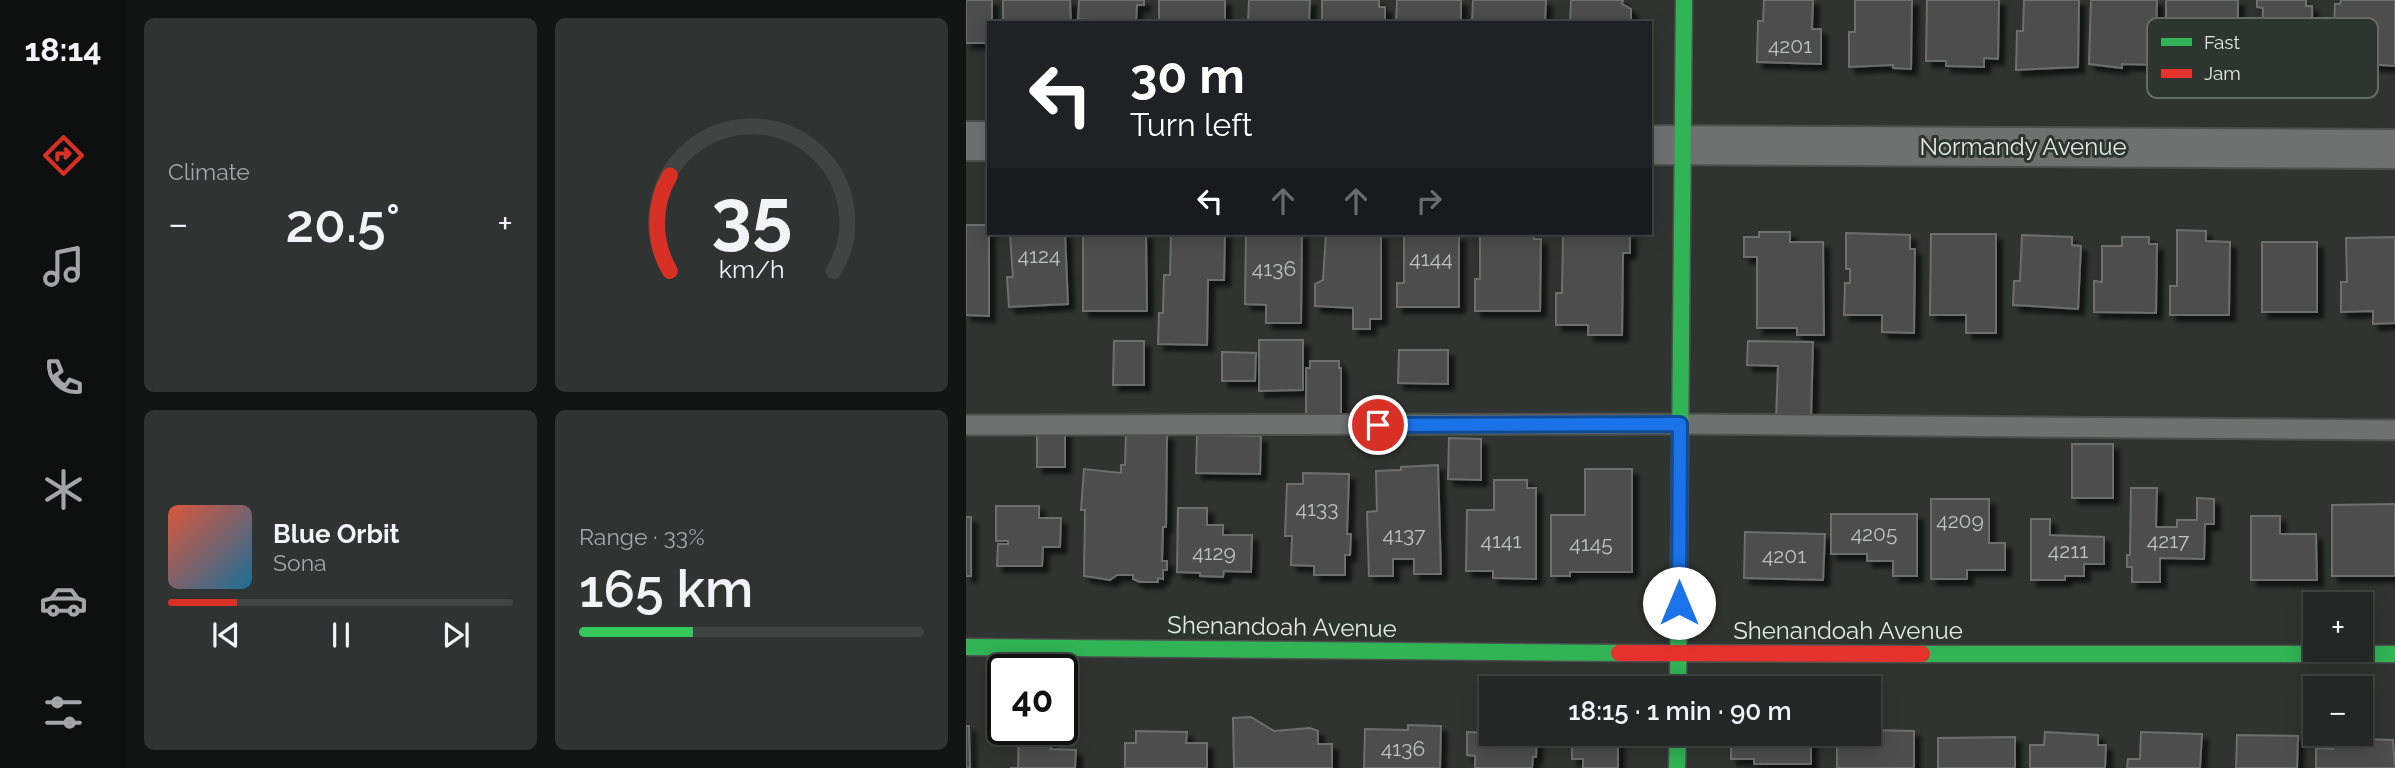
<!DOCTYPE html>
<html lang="en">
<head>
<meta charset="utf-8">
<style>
	:root { --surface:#232725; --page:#2f3332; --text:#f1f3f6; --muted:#a3a5a7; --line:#404442; --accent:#d93025 }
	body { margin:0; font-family:Raleway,sans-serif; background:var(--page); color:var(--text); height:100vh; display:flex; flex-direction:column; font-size:26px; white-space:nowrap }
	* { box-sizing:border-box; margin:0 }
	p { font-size:23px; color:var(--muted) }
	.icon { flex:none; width:38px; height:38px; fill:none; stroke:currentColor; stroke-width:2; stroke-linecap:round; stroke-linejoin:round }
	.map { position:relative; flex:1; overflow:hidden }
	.sheet { display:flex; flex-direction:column; gap:18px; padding:18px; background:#131514; width:840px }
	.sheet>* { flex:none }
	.top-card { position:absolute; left:21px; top:21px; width:665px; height:214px; border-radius:0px; box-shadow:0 4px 18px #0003,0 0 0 2px var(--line); background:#202124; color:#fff; overflow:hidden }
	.buttons { position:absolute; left:1337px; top:592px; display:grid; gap:14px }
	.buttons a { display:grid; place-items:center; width:70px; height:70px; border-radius:0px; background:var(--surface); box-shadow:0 4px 18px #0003,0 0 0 2px var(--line); font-size:35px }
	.speed { position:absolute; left:21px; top:654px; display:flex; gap:14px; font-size:35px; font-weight:700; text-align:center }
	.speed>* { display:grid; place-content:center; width:91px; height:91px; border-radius:50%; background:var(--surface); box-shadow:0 4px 18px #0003,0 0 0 2px var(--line); line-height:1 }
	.speed .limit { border:4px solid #111; border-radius:10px; background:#fff; color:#111 }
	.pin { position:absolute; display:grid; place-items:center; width:60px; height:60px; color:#fff; margin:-30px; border:4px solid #fff; border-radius:50%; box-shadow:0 2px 7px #0007 }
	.me { position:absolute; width:77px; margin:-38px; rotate:0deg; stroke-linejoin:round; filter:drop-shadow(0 0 5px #0008) }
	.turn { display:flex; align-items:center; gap:24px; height:147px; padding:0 28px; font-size:32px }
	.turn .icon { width:91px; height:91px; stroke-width:2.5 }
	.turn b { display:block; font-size:49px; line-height:60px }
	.lanes { display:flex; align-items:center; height:66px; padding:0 28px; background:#0003; justify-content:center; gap:35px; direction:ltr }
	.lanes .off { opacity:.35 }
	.big { font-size:52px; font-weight:600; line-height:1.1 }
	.sheet .widget { flex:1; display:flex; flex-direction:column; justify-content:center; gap:10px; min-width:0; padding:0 24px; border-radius:10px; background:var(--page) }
	.sheet .dial { align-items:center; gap:0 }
	.dial svg { height:182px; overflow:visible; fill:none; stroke:var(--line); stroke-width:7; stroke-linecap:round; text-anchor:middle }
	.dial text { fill:var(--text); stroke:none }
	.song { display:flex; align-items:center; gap:21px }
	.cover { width:84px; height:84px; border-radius:10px; background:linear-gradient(135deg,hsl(10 70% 55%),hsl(200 70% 35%)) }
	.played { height:7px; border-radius:4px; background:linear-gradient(90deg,var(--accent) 20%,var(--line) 20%) }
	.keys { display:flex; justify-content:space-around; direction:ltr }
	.heat { display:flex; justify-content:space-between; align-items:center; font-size:38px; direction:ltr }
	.charge { height:10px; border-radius:5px; background:linear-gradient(90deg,#34c759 33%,var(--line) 0) }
	.sheet .tiles { flex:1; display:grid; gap:18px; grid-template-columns:repeat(2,1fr) }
	.trip { position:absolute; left:513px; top:676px; width:402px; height:70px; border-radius:0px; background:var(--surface); box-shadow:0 4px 18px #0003,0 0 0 2px var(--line); font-weight:600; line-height:70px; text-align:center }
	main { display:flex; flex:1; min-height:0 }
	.tabs { display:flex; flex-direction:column; width:126px; justify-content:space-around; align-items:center; background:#0e100f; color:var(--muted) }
	.tabs .icon { width:49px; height:49px }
	.tabs .active { color:var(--accent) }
	.tabs b { font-size:32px; color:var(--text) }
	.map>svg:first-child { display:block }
</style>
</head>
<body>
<main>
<nav class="tabs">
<b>18:14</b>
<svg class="icon active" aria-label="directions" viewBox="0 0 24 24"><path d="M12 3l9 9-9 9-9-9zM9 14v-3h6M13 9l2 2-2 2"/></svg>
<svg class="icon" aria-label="music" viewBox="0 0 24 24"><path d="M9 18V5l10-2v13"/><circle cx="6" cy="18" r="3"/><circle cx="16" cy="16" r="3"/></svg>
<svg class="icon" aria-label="phone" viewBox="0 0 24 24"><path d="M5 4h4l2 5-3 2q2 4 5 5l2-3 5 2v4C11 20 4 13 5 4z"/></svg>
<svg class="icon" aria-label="climate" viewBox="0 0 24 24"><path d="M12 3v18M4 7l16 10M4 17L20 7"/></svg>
<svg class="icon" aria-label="car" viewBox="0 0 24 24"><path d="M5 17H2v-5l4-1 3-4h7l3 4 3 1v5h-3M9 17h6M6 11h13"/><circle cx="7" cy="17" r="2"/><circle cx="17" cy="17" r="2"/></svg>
<svg class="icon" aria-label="filters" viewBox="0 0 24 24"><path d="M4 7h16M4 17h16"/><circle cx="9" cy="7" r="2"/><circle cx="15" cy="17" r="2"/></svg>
</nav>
<section class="sheet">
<div class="tiles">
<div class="widget"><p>Climate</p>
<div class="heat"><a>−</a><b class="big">20.5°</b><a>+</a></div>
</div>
<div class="widget dial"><svg viewBox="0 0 100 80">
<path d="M14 69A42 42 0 1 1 86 69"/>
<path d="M14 69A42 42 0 0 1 14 27" stroke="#d93025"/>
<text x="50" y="56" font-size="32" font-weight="700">35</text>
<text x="50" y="72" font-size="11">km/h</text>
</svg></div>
<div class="widget">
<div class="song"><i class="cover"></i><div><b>Blue Orbit</b><p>Sona</p></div></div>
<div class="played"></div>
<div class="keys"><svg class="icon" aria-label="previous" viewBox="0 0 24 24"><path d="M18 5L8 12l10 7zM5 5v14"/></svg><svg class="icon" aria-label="pause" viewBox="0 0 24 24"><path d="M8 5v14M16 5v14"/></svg><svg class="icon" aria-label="next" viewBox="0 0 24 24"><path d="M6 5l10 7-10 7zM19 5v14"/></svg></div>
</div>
<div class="widget"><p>Range · 33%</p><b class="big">165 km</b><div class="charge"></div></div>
</div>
</section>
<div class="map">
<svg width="1429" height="768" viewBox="0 0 1429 768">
	<defs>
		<filter id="shadow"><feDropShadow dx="6" dy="6" stdDeviation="2" flood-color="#0009"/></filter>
	</defs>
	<rect width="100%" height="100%" fill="#2f3431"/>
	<!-- building -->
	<path fill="#4d4d4d" stroke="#6d6e6e" stroke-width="2" filter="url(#shadow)" d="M0,0h26v23h-3v20h-23z
		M37,0h67l1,23h-68z
		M113,0h65v5h-7l-1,18h-47l1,-3 -12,-1z
		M193,0h66v23h-66z
		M283,0h61l-1,23h-61z
		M356,0h57v7h6v16h-63z
		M431,0h64v23h-65z
		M507,0h73l-1,23h-73z
		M605,0h52l-1,4 9,5v13l-61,1z
		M798,0h49l-1,29h9v35l-64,-2 1,-41h5z
		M889,0h57l-1,69 -18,-1v-3l-44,2v-35h6z
		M961,0h72l-1,59 -14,-1v9l-38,-1v-5h-20z
		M1058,0h55l-1,67 -62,3 1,-39h6z
		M1125,0h66l-2,65 -33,-1v4l-33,-4z
		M1200,0h72v61h-16v7h-25v-3h-31z
		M1291,0h49v6h6l1,67 -56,-1v-27h5l1,-37 -6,-1z
		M1375,0h54v66l-59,-4 2,-33 -4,-1 1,-24h5z
		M0,225h23v91l-23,-1z
		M1211,230l29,1v10l24,1 -1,73h-59v-29h7z
		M793,232h31v10h33l1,93h-27v-7h-40v-71h-13v-20h15z
		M99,233l3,71 -59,3 -2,-30h6l-3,-42z
		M117,233h63l1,78h-64z
		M205,233h54l-1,47h-16l-1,65 -49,-1 1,-31h4l1,-38h6z
		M280,233h56l-1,90h-35v-18l-21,-1z
		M360,233l55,1v85h-11v10h-17v-21l-38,-2v-22l8,-4z
		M514,233h54v6h7l-1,72h-65v-32h5z
		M597,233h67v20h-7l-1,82h-34v-10h-32v-32h6z
		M880,233l64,2v14h5l-1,84 -32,-1v-17h-38l1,-32h5v-14h-4z
		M438,234l55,1v72h-62v-24h7z
		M965,234h65v99h-30v-18h-36z
		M1056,235l50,2v8l9,1 -3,63 -65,-4 1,-24h6z
		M1156,237h27v7h8l-1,69 -62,-1v-31l8,1v-36h20z
		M1429,237v86l-22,1v-13l-32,1v-30h6l-1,-44z
		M1296,242h55v70h-55z
		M293,340h44v50l-44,1z
		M148,341h30v44h-31z
		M782,341l65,1 -2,78 -35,-1 2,-53 -31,-1z
		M433,350h49v34l-50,-1z
		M256,352l34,1 -1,28h-33z
		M344,361h29v7h2v46h-35v-46h4z
		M71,431h28v36h-28z
		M160,432l41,2 -1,93h-3l-1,34h5v9h-4v9l-5,-1v4h-18l-7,-3v-4h-16l-7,5 -26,-4 1,-66h-4l3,-41 37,4v-8h4z
		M231,435l64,1 -1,38 -64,-1z
		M483,438l32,1v41l-33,-1z
		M1106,444h41v54h-41z
		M472,465l3,109h-27v-15h-21v17h-24l-2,-64 10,-1 -1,-40 25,-1v-3z
		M619,469h47v103h-62v4h-19v-61h34z
		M337,473l46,1 -2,60h4l-1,21h-5v20h-31v-9l-23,-1 1,-29h-7l2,-52h16z
		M528,480h33v8h9v91l-43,-1v-7h-27l1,-61h27z
		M1165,488h26l-1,39h21v-7h20v-22l17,1v25h-9l-1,35 -44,-1v24h-28v-15h-5v-12h3z
		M965,499h58v44h16v27h-38v9h-36z
		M1429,504v72h-63v-71z
		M30,506h43v12h22l-1,29h-17l-1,19h-45l1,-22h10v-3h-12z
		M212,508h29v17h16v10h29l-1,37 -27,-1 -1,6 -23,-1v-3l-23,-1z
		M865,514h86v62h-24v-15h-26v-7h-36z
		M1285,516h29v18h36l1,46h-66z
		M0,517h5v59h-5z
		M1065,519h19v16l54,2v27h-20v12h-19v4h-34z
		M779,532l80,2 -2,46 -79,-2z
		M285,717l23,14 36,-3 8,3v13h14v24h-98l-1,-50z
		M442,725l33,1 -1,42h-76l1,-39 43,1z
		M0,726h3l1,42h-4z
		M53,730h32v19l25,1 -1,18h-65h8z
		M903,730l45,1v37h-77v-35h32z
		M170,731l51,1 -1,11h21v25h-82v-25h11z
		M501,732l70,2 -1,23h-3l-1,11h-57v-12l-8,-1z
		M1079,732l53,3v10h8l-1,23h-75v-23h14z
		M1175,732l61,2 -2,34h-73l1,-9h12z
		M616,733h36v35h-35v-9h-11v-12h10z
		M765,733h80v31h-57v-5h-23z
		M1271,735l61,1 -1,32h-61z
		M1049,737v31h-77v-30z
		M1367,738l60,2 2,28h-79v-20l17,1z"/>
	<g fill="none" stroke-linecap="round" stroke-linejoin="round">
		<!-- lane casing -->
		<g stroke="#4c514e" stroke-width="23">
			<path id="lane" d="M0,425l714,-1 715,6"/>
		</g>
		<!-- street casing -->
		<g stroke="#4c514e" stroke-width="42">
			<path id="street" d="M0,141h23
				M684,145l745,4"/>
		</g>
		<!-- fast casing -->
		<g stroke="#4c514e" stroke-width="19">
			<path id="fast" d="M0,647l653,6
				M956,654h473
				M712,688l6,-688
				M711,768l1,-35"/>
		</g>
		<!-- jam casing -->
		<g stroke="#4c514e" stroke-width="19">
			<path id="jam" d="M653,653l303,1"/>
		</g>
		<!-- lane -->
		<use href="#lane" stroke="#6f7170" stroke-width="19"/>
		<!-- street -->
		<use href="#street" stroke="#6f7170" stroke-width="38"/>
		<!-- fast -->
		<use href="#fast" stroke="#30b455" stroke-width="16"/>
		<!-- jam -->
		<use href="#jam" stroke="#e5322d" stroke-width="16"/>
	</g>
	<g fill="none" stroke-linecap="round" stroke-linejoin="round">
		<!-- route casing -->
		<g stroke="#114b97" stroke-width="18">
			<path id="route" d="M412,425l302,-1 -1,179"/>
		</g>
		<!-- route -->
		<use href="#route" stroke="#1a73e8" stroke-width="12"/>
	</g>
	<g text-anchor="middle" stroke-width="6" stroke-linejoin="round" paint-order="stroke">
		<!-- number labels -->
		<g font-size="21" fill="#bec1bf">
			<text x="824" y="53">4201</text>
			<text x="73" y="263">4124</text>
			<text x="465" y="266">4144</text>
			<text x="308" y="276">4136</text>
			<text x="351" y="516">4133</text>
			<text x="994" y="528">4209</text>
			<text x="908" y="541">4205</text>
			<text x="438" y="542">4137</text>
			<text x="535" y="548">4141</text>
			<text x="1202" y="548">4217</text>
			<text x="625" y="551">4145</text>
			<text x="1102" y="558">4211</text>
			<text x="248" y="560">4129</text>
			<text x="818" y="563">4201</text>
			<text x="437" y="756">4136</text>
		</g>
		<!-- street labels -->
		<g font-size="24" fill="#e3e8e5" stroke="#2e3530">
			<text x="1057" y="155">Normandy Avenue</text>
			<text transform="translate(316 627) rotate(1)" y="8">Shenandoah Avenue</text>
			<text x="882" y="639">Shenandoah Avenue</text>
		</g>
	</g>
	<!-- legend -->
	<rect x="1181" y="18" width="231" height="80" rx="10" fill="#2e3530" stroke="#646b66" stroke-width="2"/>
	<rect x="1195" y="38" width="31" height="8" fill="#30b455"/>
	<rect x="1195" y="69" width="31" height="9" fill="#e5322d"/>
	<g font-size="19" fill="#e3e8e5">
		<text x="1238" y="49">Fast</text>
		<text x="1238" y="80">Jam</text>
	</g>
</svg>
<div class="buttons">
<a>+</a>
<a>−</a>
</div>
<div class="speed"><div class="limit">40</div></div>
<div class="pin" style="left:412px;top:425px;background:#d93025"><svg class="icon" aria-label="arrive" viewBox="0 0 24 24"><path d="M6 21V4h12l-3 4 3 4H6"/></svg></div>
<svg class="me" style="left:713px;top:603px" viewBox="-20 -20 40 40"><circle r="19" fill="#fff"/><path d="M0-13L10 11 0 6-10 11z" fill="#1a73e8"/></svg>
<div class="trip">18:15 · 1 min · 90 m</div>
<div class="top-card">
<div class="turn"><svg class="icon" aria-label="left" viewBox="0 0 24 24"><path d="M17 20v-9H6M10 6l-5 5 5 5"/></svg><div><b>30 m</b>Turn left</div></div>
<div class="lanes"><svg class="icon" aria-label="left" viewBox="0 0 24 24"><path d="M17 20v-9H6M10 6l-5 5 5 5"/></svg><svg class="icon off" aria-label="ahead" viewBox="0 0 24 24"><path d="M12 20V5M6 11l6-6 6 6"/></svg><svg class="icon off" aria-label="ahead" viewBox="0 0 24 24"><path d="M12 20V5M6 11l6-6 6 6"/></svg><svg class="icon off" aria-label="right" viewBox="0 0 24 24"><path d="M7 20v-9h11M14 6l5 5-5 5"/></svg></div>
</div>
</div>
</main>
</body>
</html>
